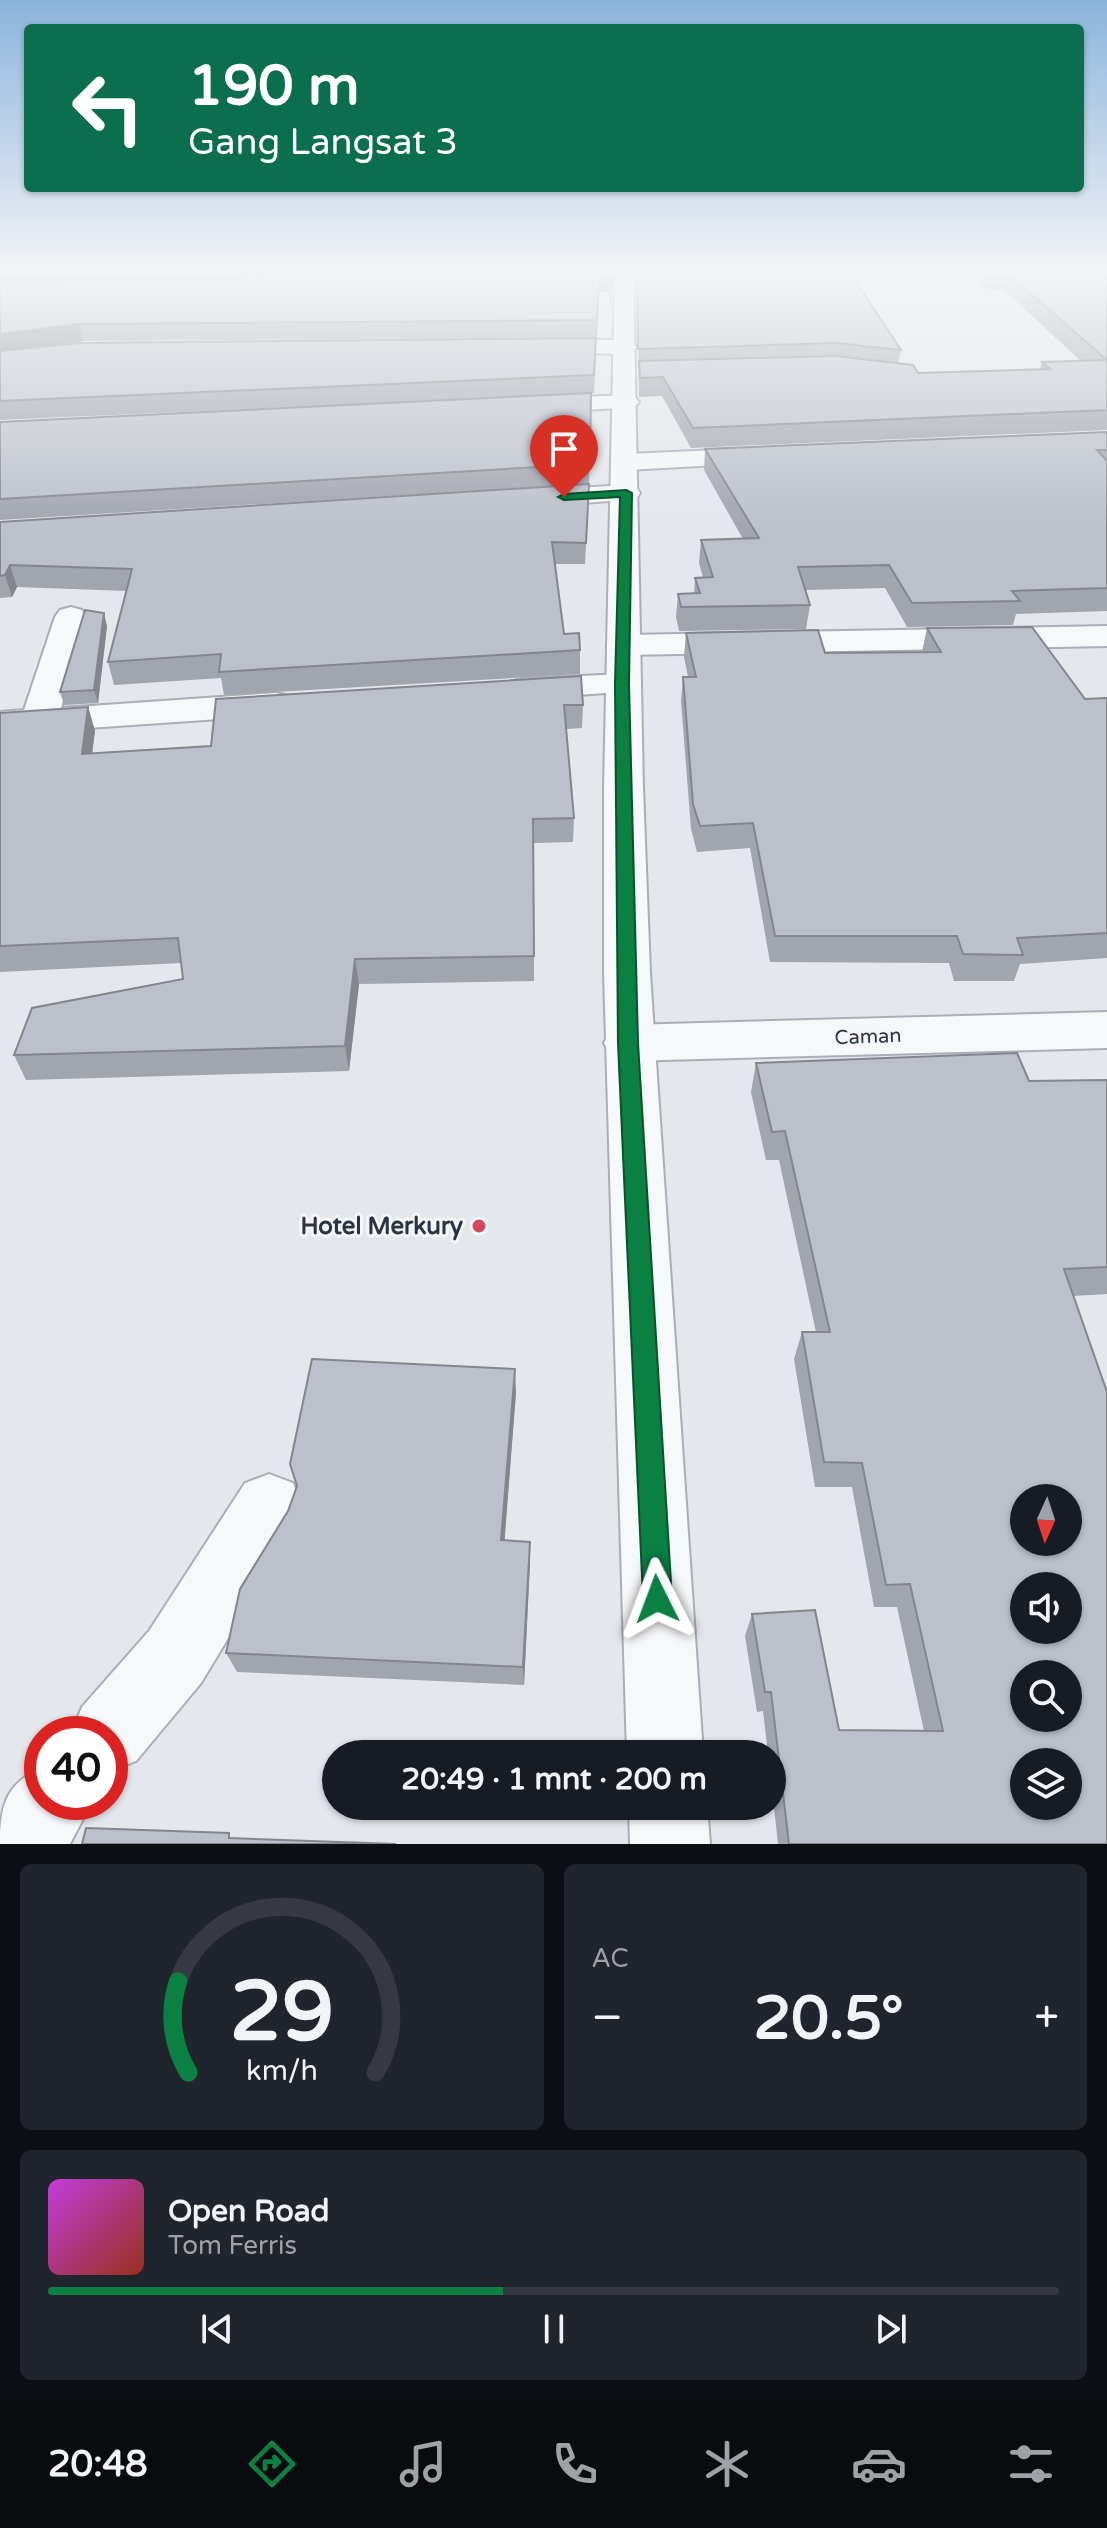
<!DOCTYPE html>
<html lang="id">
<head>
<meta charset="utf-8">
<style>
	:root { --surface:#171b24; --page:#20242c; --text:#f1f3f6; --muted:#9ea1a6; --line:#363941; --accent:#0b8043 }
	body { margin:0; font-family:"Varela Round",sans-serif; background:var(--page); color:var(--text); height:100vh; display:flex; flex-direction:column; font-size:30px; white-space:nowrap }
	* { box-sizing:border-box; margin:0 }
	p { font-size:26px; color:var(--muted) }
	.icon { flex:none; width:44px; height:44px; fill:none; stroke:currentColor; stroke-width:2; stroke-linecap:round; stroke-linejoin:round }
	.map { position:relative; height:1844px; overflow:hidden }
	.details { display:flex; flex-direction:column; gap:20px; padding:20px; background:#0d0f14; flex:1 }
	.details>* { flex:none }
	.banner { position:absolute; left:24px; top:24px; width:1060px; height:168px; border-radius:8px; box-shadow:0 2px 6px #0004; background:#0b6e4f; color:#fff; overflow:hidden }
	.needle { width:52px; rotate:183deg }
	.fabs { position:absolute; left:1010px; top:1484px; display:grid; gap:16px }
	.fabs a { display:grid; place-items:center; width:72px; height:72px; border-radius:50%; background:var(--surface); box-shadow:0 2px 6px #0004; font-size:40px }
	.speed { position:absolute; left:24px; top:1716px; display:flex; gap:16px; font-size:40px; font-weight:700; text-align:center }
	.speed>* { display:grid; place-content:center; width:104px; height:104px; border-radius:50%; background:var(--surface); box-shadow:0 2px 6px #0004; line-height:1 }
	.speed .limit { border:12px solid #d22; background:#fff; color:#111 }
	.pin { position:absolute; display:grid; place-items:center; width:68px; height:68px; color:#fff; margin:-82px -34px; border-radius:50% 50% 50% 0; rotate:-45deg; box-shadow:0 0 8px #0007 }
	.pin .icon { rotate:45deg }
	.me { position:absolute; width:88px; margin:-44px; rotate:357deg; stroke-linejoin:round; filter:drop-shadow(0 0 6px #0008) }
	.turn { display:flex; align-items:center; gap:28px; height:168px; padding:0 32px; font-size:36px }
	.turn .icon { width:104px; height:104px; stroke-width:2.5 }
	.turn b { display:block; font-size:56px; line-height:68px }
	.big { font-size:60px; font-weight:700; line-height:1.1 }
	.details .tile { flex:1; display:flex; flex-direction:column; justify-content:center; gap:12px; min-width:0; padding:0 28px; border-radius:12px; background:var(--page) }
	.details .dial { align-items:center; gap:0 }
	.dial svg { height:208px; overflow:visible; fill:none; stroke:var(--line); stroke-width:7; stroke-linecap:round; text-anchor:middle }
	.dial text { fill:var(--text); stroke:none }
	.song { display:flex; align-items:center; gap:24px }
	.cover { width:96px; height:96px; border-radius:12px; background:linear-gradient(135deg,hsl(290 70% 55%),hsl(10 70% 35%)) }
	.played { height:8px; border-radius:4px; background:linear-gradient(90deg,var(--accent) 45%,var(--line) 45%) }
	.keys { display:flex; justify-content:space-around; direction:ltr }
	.heat { display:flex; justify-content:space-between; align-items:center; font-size:44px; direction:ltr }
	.details .tiles { flex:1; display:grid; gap:20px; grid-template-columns:1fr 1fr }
	.tile:last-child { grid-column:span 2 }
	.trip { position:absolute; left:322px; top:1740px; width:464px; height:80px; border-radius:40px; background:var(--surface); box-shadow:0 2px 6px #0004; font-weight:700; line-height:80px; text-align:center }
	.dock { display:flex; height:128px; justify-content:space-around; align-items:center; background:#090b0e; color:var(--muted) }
	.dock .icon { width:56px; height:56px }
	.dock .active { color:var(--accent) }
	.dock b { font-size:36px; color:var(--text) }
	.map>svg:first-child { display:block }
</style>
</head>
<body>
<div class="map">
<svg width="1107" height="1844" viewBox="0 0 1107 1844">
	<rect width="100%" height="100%" fill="#e4e7ec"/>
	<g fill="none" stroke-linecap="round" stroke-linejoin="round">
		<!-- minor casing -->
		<g stroke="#a9aeb7" stroke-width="4">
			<path id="minor" d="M1107,273v7h-318l-9,-6z
				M538,340h88l11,7 -11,7 -96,-2 -3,-5 3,-5z
				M627,395l8,2 4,5 -4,5 -102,6 -12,-7 12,-7z
				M765,448l13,8 -4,6 -147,8 -13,-8 13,-8z
				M626,485l10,2 4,6 -4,6 -107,8 -10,-2 -4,-6 4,-6 10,-2z
				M71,607l11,3 5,7 -26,91 215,-15 13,3 5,8 -5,8 -13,3 -276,19v-22l24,-2 31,-93 5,-7z
				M1107,626v20l-483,9 -12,-3 -5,-7 5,-7 12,-3z
				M622,674l12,3 5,7 -5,7 -113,8 -12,-3 -5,-7 5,-7 12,-3z
				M1107,1012v36l-479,13 -17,-5 -7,-13 7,-13 17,-5z
				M269,1474l24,9 9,24 -9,24 -92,152 -65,78 -26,10v-37h-39l11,-27 67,-76 96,-148z
				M42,1768v34h50l-22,42h-70c0,-36 5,-61 42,-76z"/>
		</g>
		<!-- tertiary casing -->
		<g stroke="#a9aeb7" stroke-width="4">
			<path id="tertiary" d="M615,273h18l10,515 7,185 53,781h-76l-23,-781v-185z
				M629,1806h78l3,38h-80z"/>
		</g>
		<!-- minor -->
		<use href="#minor" fill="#f7f8fa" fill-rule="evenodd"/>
		<!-- tertiary -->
		<use href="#tertiary" fill="#f7f8fa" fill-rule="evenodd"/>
	</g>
	<!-- wall -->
	<path fill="#a1a5ae" d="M0,273h373l-373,10z
		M612,273l-1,32 -2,-13h-10l-2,45 -514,4 -46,6 559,-9 -2,55 -3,1 -2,90 -589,36v-98l499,-24 -499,22v-137z
		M637,273l264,77 -3,13 20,10 122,-4 2,-7 39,-1 -78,-72h-18l-4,-6 2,-10h124v157l-416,18 -29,-52 -23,1z
		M1107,432v179l-91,3 -3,11 -106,2 -22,-39 -79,2 4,15 -4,24 -127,2 -3,-14 2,-23 16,-1 1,-15 8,-1 -4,-14 2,-23 42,-1 -39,-69 1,-21z
		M588,505l-3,59h-30l9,70 16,16v24l-356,21 -3,-17 -107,7 -6,-23 19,-71 -110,-4 -5,10 -12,1v-76z
		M107,626l-9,77 -34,2 -4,-13z
		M927,628l158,71 22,-1v260l-87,6 -6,17h-60l-5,-18 -179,-1 -20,-114 -53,4 -6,-23 -10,-128 2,-24h5l-4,-20 2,-24 139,20 97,-1z
		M216,699l367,6 -1,23 -16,1 8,89 -1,24 -39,1v138l-175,3 -10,87 -323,9 -12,-25 169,-76 -2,-16 -181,9v-259l88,-6 7,24 -3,22 119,-7z
		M756,1063l273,18 78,-1v214l-34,2 34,548h-329l-6,-55v-35h-4l-5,-43 -6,1 -12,-76 7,-22 87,116 85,1 -27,-124h-23l-22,-120h-37l-21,-128 8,-27h14l-37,-172h-13l-15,-68z
		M516,1392l-12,149 26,1v20l-6,123 -287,-13 -11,-19 62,-142z"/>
	<!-- shaded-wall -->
	<path fill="#83868d" d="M609,275v17h-10l-2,45 2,-61z
		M79,324l4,17 -83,12v-19z
		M10,565l7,22 -5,10 -7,-22z
		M104,613l3,13 -9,77 -4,-13z
		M88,707l7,24 -6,47 -7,-24z
		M355,959l4,25 -10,87 -4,-25z
		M515,1369l1,23 -13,169 -2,-21z
		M530,1542v20l-6,123 -1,-18z"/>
	<!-- building -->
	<path fill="#bbc0ca" stroke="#83868d" stroke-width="2" fill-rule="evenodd" d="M420,273h192v15l-3,-13 -10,1 -2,44 -518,4 -79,10v-51z
		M637,273h213l51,77 -65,-7 -198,6z
		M1007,273h100v87z
		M596,338l-2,37 -594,26v-50l79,-8z
		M836,356l77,9 5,8 132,-4 -8,-7 65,-2v50l-414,18 -30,-51 -23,1 -1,-17z
		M591,393l-1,71 -590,35v-77z
		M1107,432v18h-10l10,11v127l-95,3 8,10 -108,2 -23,-38 -91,2 12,38 -129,2 -3,-13 22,-1 -5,-15 18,-1 -12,-37 58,-2 -54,-89z
		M589,484l-3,59 -34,-1 12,92 15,-1 1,17 -361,22 2,-18 -113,8 24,-93 -122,-4 -5,10 -5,1v-54z
		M85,610l19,3 -10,77 -34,2z
		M1032,627l53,72 22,-1v235l-90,5 6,17 -60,-1 -6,-18h-182l-22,-113 -53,3 -7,-22 -10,-127h13l-10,-44 132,-3 7,23 116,-1 -14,-24z
		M581,676l2,29h-19l10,113 -41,1 1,137 -179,3 -10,87 -331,9 18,-47 151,-29 -5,-41 -178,8v-233l88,-6 -6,47 129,-8 5,-47z
		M1017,1053l12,28 78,-1v187l-43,2 43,123v452h-318l-18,-152h-6l-13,-78 63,-4 24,120 104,1 -33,-147 -24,1 -24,-122 -38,-1 -22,-130h28l-45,-201 -13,1 -16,-69zM1024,1498h44v44h-44zM1024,1586h44v44h-44zM1024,1674h44v44h-44zM1024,1762h44v44h-44z
		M312,1359l203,10 -14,171 29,2 -7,125 -297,-14 14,-64 48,-78 9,-25 -7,-22z
		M86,1828l143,5v5l167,6h-314z"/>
	<!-- sky -->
	<linearGradient id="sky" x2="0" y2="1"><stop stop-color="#8bb4dd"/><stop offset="0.51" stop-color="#f3f4f6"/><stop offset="1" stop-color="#f3f4f6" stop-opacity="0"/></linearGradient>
	<rect width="1107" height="531" fill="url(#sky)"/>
	<!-- route -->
	<path fill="#0b8043" stroke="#07532c" stroke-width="2" d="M626,490l6,3 -3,191 9,359 34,556 -4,11 -11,4 -10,-4 -4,-11 -25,-556 -3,-359 5,-187 -56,3 -6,-3 6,-3z"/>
	<!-- markers -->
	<circle fill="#d1495b" stroke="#f4f6f9" stroke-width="3" cx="479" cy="1226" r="8"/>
	<g text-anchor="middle" stroke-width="6" stroke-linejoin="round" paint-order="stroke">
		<!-- street labels -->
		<g font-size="20" fill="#2b3445" stroke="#f4f6f9">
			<text transform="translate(868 1036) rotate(-2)" y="7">Caman</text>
		</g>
		<!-- near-poi labels -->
		<g font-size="24" font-weight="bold" fill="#2b3445" stroke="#f4f6f9" text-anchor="end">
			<text x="463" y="1234">Hotel Merkury</text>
		</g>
	</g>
</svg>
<div class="fabs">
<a><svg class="needle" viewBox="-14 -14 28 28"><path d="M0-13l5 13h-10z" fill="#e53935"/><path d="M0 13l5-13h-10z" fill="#9ea1a6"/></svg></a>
<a><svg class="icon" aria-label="sound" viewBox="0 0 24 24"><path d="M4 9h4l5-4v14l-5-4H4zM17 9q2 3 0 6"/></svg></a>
<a><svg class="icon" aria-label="search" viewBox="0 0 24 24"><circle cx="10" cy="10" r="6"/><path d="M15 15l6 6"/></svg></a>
<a><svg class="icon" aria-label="layers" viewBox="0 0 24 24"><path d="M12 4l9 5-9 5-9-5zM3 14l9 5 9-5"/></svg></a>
</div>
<div class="speed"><div class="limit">40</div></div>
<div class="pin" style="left:564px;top:497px;background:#d93025"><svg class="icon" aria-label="arrive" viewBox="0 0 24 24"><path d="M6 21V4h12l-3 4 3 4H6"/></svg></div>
<svg class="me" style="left:657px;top:1599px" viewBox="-20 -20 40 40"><path d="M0-17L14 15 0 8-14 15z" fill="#0b8043" stroke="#fff" stroke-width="4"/></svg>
<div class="trip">20:49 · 1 mnt · 200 m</div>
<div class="banner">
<div class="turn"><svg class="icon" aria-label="left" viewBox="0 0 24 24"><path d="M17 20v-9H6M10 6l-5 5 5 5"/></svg><div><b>190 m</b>Gang Langsat 3</div></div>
</div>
</div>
<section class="details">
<div class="tiles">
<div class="tile dial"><svg viewBox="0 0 100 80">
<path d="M14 69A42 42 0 1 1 86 69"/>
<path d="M14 69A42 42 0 0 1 10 34" stroke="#0b8043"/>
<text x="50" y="56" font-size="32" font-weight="700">29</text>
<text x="50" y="72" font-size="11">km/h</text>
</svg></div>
<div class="tile"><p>AC</p>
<div class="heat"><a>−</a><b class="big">20.5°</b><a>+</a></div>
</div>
<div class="tile">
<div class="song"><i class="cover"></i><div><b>Open Road</b><p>Tom Ferris</p></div></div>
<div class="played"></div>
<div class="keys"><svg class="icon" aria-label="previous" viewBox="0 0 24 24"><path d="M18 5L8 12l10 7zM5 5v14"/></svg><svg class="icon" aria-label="pause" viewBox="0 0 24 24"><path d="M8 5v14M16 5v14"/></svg><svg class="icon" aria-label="next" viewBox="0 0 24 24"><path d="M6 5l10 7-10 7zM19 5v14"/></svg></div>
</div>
</div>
</section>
<nav class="dock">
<b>20:48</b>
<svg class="icon active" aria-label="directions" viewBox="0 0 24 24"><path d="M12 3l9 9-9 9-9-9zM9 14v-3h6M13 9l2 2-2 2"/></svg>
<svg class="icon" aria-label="music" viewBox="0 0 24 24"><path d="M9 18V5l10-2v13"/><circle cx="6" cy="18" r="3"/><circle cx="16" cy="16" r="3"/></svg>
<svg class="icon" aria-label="phone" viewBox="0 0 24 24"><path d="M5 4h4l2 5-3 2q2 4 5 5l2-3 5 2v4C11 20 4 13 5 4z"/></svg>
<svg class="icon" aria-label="climate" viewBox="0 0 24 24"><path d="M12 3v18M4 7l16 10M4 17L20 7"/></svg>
<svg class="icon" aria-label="car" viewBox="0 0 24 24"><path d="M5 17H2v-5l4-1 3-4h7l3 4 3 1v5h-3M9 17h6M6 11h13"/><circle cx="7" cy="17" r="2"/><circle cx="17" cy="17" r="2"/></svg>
<svg class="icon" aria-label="filters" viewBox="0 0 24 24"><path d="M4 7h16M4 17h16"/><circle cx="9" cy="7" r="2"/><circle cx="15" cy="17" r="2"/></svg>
</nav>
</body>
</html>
